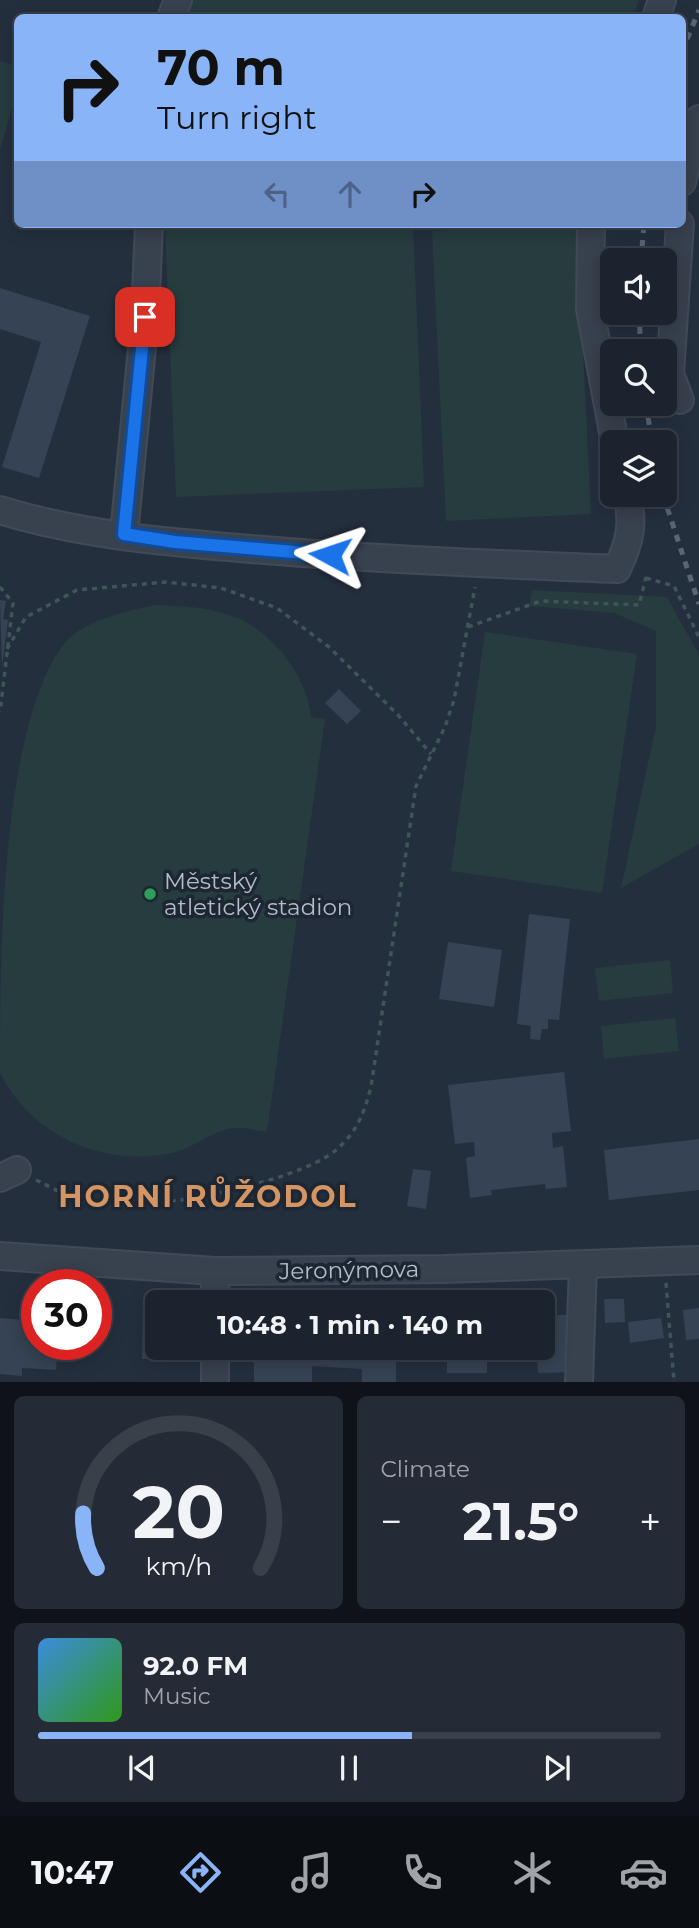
<!DOCTYPE html>
<html lang="en">
<head>
<meta charset="utf-8">
<style>
	:root { --surface:#1b232e; --page:#242b36; --text:#f1f3f6; --muted:#a0a4aa; --line:#39404a; --accent:#8ab4f8 }
	body { margin:0; font-family:Montserrat,sans-serif; background:var(--page); color:var(--text); height:100vh; display:flex; flex-direction:column; font-size:26px; white-space:nowrap }
	* { box-sizing:border-box; margin:0 }
	p { font-size:23px; color:var(--muted) }
	.icon { flex:none; width:38px; height:38px; fill:none; stroke:currentColor; stroke-width:2; stroke-linecap:round; stroke-linejoin:round }
	.map { position:relative; height:1382px; overflow:hidden }
	.details { display:flex; flex-direction:column; gap:14px; padding:14px; background:#0f1319; flex:1 }
	.details>* { flex:none }
	.hud { position:absolute; left:14px; top:14px; width:672px; height:214px; border-radius:10px; box-shadow:0 4px 18px #0003,0 0 0 2px var(--line); background:#8ab4f8; color:#111; overflow:hidden }
	.fabs { position:absolute; left:600px; top:248px; display:grid; gap:14px }
	.fabs a { display:grid; place-items:center; width:77px; height:77px; border-radius:10px; background:var(--surface); box-shadow:0 4px 18px #0003,0 0 0 2px var(--line); font-size:35px }
	.speed { position:absolute; left:21px; top:1269px; display:flex; gap:14px; font-size:35px; font-weight:700; text-align:center }
	.speed>* { display:grid; place-content:center; width:91px; height:91px; border-radius:50%; background:var(--surface); box-shadow:0 4px 18px #0003,0 0 0 2px var(--line); line-height:1 }
	.speed .limit { border:10px solid #d22; background:#fff; color:#111 }
	.pin { position:absolute; display:grid; place-items:center; width:60px; height:60px; color:#fff; margin:-30px; border-radius:14px; box-shadow:0 4px 10px #0006 }
	.me { position:absolute; width:77px; margin:-38px; rotate:275deg; stroke-linejoin:round; filter:drop-shadow(0 0 5px #0008) }
	.turn { display:flex; align-items:center; gap:24px; height:147px; padding:0 28px; font-size:32px }
	.turn .icon { width:91px; height:91px; stroke-width:2.5 }
	.turn b { display:block; font-size:49px; line-height:60px }
	.lanes { display:flex; align-items:center; height:66px; padding:0 28px; background:#0003; justify-content:center; gap:35px; direction:ltr }
	.lanes .off { opacity:.35 }
	.big { font-size:52px; font-weight:700; line-height:1.1 }
	.details .card { flex:1; display:flex; flex-direction:column; justify-content:center; gap:10px; min-width:0; padding:0 24px; border-radius:10px; background:var(--page) }
	.details .dial { align-items:center; gap:0 }
	.dial svg { height:182px; overflow:visible; fill:none; stroke:var(--line); stroke-width:7; stroke-linecap:round; text-anchor:middle }
	.dial text { fill:var(--text); stroke:none }
	.song { display:flex; align-items:center; gap:21px }
	.cover { width:84px; height:84px; border-radius:10px; background:linear-gradient(135deg,hsl(210 70% 55%),hsl(110 70% 35%)) }
	.played { height:7px; border-radius:4px; background:linear-gradient(90deg,var(--accent) 60%,var(--line) 60%) }
	.keys { display:flex; justify-content:space-around; direction:ltr }
	.heat { display:flex; justify-content:space-between; align-items:center; font-size:38px; direction:ltr }
	.details .tiles { flex:1; display:grid; gap:14px; grid-template-columns:1fr 1fr }
	.card:last-child { grid-column:span 2 }
	.trip { position:absolute; left:145px; top:1290px; width:410px; height:70px; border-radius:10px; background:var(--surface); box-shadow:0 4px 18px #0003,0 0 0 2px var(--line); font-weight:700; line-height:70px; text-align:center }
	.dock { display:flex; height:112px; justify-content:space-around; align-items:center; background:#0b0e12; color:var(--muted) }
	.dock .icon { width:49px; height:49px }
	.dock .selected { color:var(--accent) }
	.dock b { font-size:32px; color:var(--text) }
	.map>svg:first-child { display:block }
</style>
</head>
<body>
<div class="map">
<svg width="699" height="1382" viewBox="0 0 699 1382">
	<rect width="100%" height="100%" fill="#242f3e"/>
	<!-- green -->
	<path fill="#263c3f" d="M184,0h455l-6,18h-442z
		M0,61l18,5 -1,23 -17,62z
		M165,224h248l11,263 -248,10z
		M577,224l14,290 -145,7 -14,-290z
		M532,590l135,7 32,58v189l-78,44 35,-162v-95l-42,-18 -85,-7z
		M157,605c25,1 51,2 75,11 40,14 75,60 79,101l14,2 -58,413c-10,-1 -22,-5 -32,-4 -20,1 -40,19 -59,24 -70,17 -144,-15 -176,-79 0,-110 0,-356 68,-434 22,-20 61,-29 89,-34z
		M485,632l152,22 -35,239 -151,-22z
		M670,960l3,33 -74,8 -4,-33z
		M675,1018l4,33 -75,8 -3,-33z"/>
	<!-- building -->
	<path fill="#364354" d="M0,288l90,28 -51,162 -37,-11 39,-125 -41,-13z
		M0,600l6,1 -3,18 5,1 -6,47z
		M339,689l22,22 -14,13 -22,-21z
		M529,914l41,5 -11,101 -11,-1v10h-6l-2,11 -10,-1 1,-13 -14,-2z
		M448,942l54,8 -8,57 -55,-8z
		M564,1072l7,59 -19,2 1,15 10,-2 4,41 -21,2 -1,-5 -54,6 1,5 -22,3 -4,-40 9,-2 -1,-14 -19,2 -7,-59z
		M699,1139v51l-90,10 -5,-50z
		M413,1169l18,2 -5,38 -19,-3z
		M143,1298h27v4h-12v46h12v11h-28z
		M604,1299h20l1,23 -20,1z
		M699,1308v31l-13,1 -3,-30z
		M542,1315h30l1,57 -35,1 -1,-22 -50,1v21h-40v-21h-51v30h-34v-13l-50,-3v16h-58v-34h288z
		M0,1318l37,3v23h21l-2,26 -34,-2v8l-22,-2z
		M661,1318l3,20 -34,5 -2,-21z"/>
	<g fill="none" stroke-linecap="round" stroke-linejoin="round">
		<!-- minor casing -->
		<g stroke="#414a57" stroke-width="30">
			<path id="minor" d="M171,18l7,-18
				M656,18l6,-18
				M682,182l17,-63
				M591,224l-1,85 25,134
				M680,224l-10,150 10,26
				M0,510c81,25 167,32 251,39 122,10 244,15 366,20 13,-27 17,-45 10,-74
				M124,534l21,-217 4,-93
				M0,1178l17,-8
				M0,1256l215,15 230,-2 254,-9
				M215,1302v-31
				M215,1382v-34
				M579,1382l4,-117"/>
		</g>
		<!-- path -->
		<path stroke="#3f5557" stroke-width="3.5" stroke-dasharray="5 5" stroke-linecap="butt" d="M646,578l28,8 25,51
			M0,587l13,16 -13,109
			M468,627l73,-26 98,4 7,-28
			M7,649l19,-32 51,-27 89,-8 55,6 56,20 52,39 70,69 32,38
			M36,1180c17,8 35,19 54,23 52,11 205,-19 246,-53 22,-19 28,-37 35,-63l45,-301 29,-59 9,-27 21,-113
			M666,1283l8,99"/>
		<!-- minor -->
		<use href="#minor" stroke="#38414e" stroke-width="26"/>
		<!-- rail -->
		<path stroke="#5a6575" stroke-width="5" stroke-dasharray="7 7" stroke-linecap="butt" d="M682,52l17,-42
			M641,261l3,-37
			M639,313l2,39
			M646,404l6,39
			M663,495l36,109"/>
	</g>
	<g fill="none" stroke-linecap="round" stroke-linejoin="round">
		<!-- route casing -->
		<g stroke="#114b97" stroke-width="18">
			<path id="route" d="M145,317l-21,217 51,8 155,13"/>
		</g>
		<!-- route -->
		<use href="#route" stroke="#1a73e8" stroke-width="12"/>
	</g>
	<!-- markers -->
	<circle fill="#2e9e5b" stroke="#1d2633" stroke-width="2.5" cx="150" cy="894" r="7"/>
	<g text-anchor="middle" stroke-width="7" stroke-linejoin="round" paint-order="stroke">
		<!-- poi labels -->
		<g font-size="23" fill="#b4bcc9" stroke="#1d2633" text-anchor="start">
			<text x="164" y="889">Městský<tspan x="164" dy="26">atletický stadion</tspan></text>
		</g>
		<!-- street labels -->
		<g font-size="23" fill="#b4bcc9" stroke="#1d2633">
			<text transform="translate(349 1270) rotate(-1)" y="8">Jeronýmova</text>
		</g>
		<!-- district labels -->
		<g font-size="30" font-weight="bold" letter-spacing="2" fill="#d59563" stroke="#1d2633">
			<text x="208" y="1207">HORNÍ RŮŽODOL</text>
		</g>
	</g>
</svg>
<div class="fabs">
<a><svg class="icon" aria-label="sound" viewBox="0 0 24 24"><path d="M4 9h4l5-4v14l-5-4H4zM17 9q2 3 0 6"/></svg></a>
<a><svg class="icon" aria-label="search" viewBox="0 0 24 24"><circle cx="10" cy="10" r="6"/><path d="M15 15l6 6"/></svg></a>
<a><svg class="icon" aria-label="layers" viewBox="0 0 24 24"><path d="M12 4l9 5-9 5-9-5zM3 14l9 5 9-5"/></svg></a>
</div>
<div class="speed"><div class="limit">30</div></div>
<div class="pin" style="left:145px;top:317px;background:#d93025"><svg class="icon" aria-label="arrive" viewBox="0 0 24 24"><path d="M6 21V4h12l-3 4 3 4H6"/></svg></div>
<svg class="me" style="left:330px;top:555px" viewBox="-20 -20 40 40"><path d="M0-17L14 15 0 8-14 15z" fill="#1a73e8" stroke="#fff" stroke-width="4"/></svg>
<div class="trip">10:48 · 1 min · 140 m</div>
<div class="hud">
<div class="turn"><svg class="icon" aria-label="right" viewBox="0 0 24 24"><path d="M7 20v-9h11M14 6l5 5-5 5"/></svg><div><b>70 m</b>Turn right</div></div>
<div class="lanes"><svg class="icon off" aria-label="left" viewBox="0 0 24 24"><path d="M17 20v-9H6M10 6l-5 5 5 5"/></svg><svg class="icon off" aria-label="ahead" viewBox="0 0 24 24"><path d="M12 20V5M6 11l6-6 6 6"/></svg><svg class="icon" aria-label="right" viewBox="0 0 24 24"><path d="M7 20v-9h11M14 6l5 5-5 5"/></svg></div>
</div>
</div>
<section class="details">
<div class="tiles">
<div class="card dial"><svg viewBox="0 0 100 80">
<path d="M14 69A42 42 0 1 1 86 69"/>
<path d="M14 69A42 42 0 0 1 8 45" stroke="#8ab4f8"/>
<text x="50" y="56" font-size="32" font-weight="700">20</text>
<text x="50" y="72" font-size="11">km/h</text>
</svg></div>
<div class="card"><p>Climate</p>
<div class="heat"><a>−</a><b class="big">21.5°</b><a>+</a></div>
</div>
<div class="card">
<div class="song"><i class="cover"></i><div><b>92.0 FM</b><p>Music</p></div></div>
<div class="played"></div>
<div class="keys"><svg class="icon" aria-label="previous" viewBox="0 0 24 24"><path d="M18 5L8 12l10 7zM5 5v14"/></svg><svg class="icon" aria-label="pause" viewBox="0 0 24 24"><path d="M8 5v14M16 5v14"/></svg><svg class="icon" aria-label="next" viewBox="0 0 24 24"><path d="M6 5l10 7-10 7zM19 5v14"/></svg></div>
</div>
</div>
</section>
<nav class="dock">
<b>10:47</b>
<svg class="icon selected" aria-label="directions" viewBox="0 0 24 24"><path d="M12 3l9 9-9 9-9-9zM9 14v-3h6M13 9l2 2-2 2"/></svg>
<svg class="icon" aria-label="music" viewBox="0 0 24 24"><path d="M9 18V5l10-2v13"/><circle cx="6" cy="18" r="3"/><circle cx="16" cy="16" r="3"/></svg>
<svg class="icon" aria-label="phone" viewBox="0 0 24 24"><path d="M5 4h4l2 5-3 2q2 4 5 5l2-3 5 2v4C11 20 4 13 5 4z"/></svg>
<svg class="icon" aria-label="climate" viewBox="0 0 24 24"><path d="M12 3v18M4 7l16 10M4 17L20 7"/></svg>
<svg class="icon" aria-label="car" viewBox="0 0 24 24"><path d="M5 17H2v-5l4-1 3-4h7l3 4 3 1v5h-3M9 17h6M6 11h13"/><circle cx="7" cy="17" r="2"/><circle cx="17" cy="17" r="2"/></svg>
</nav>
</body>
</html>
